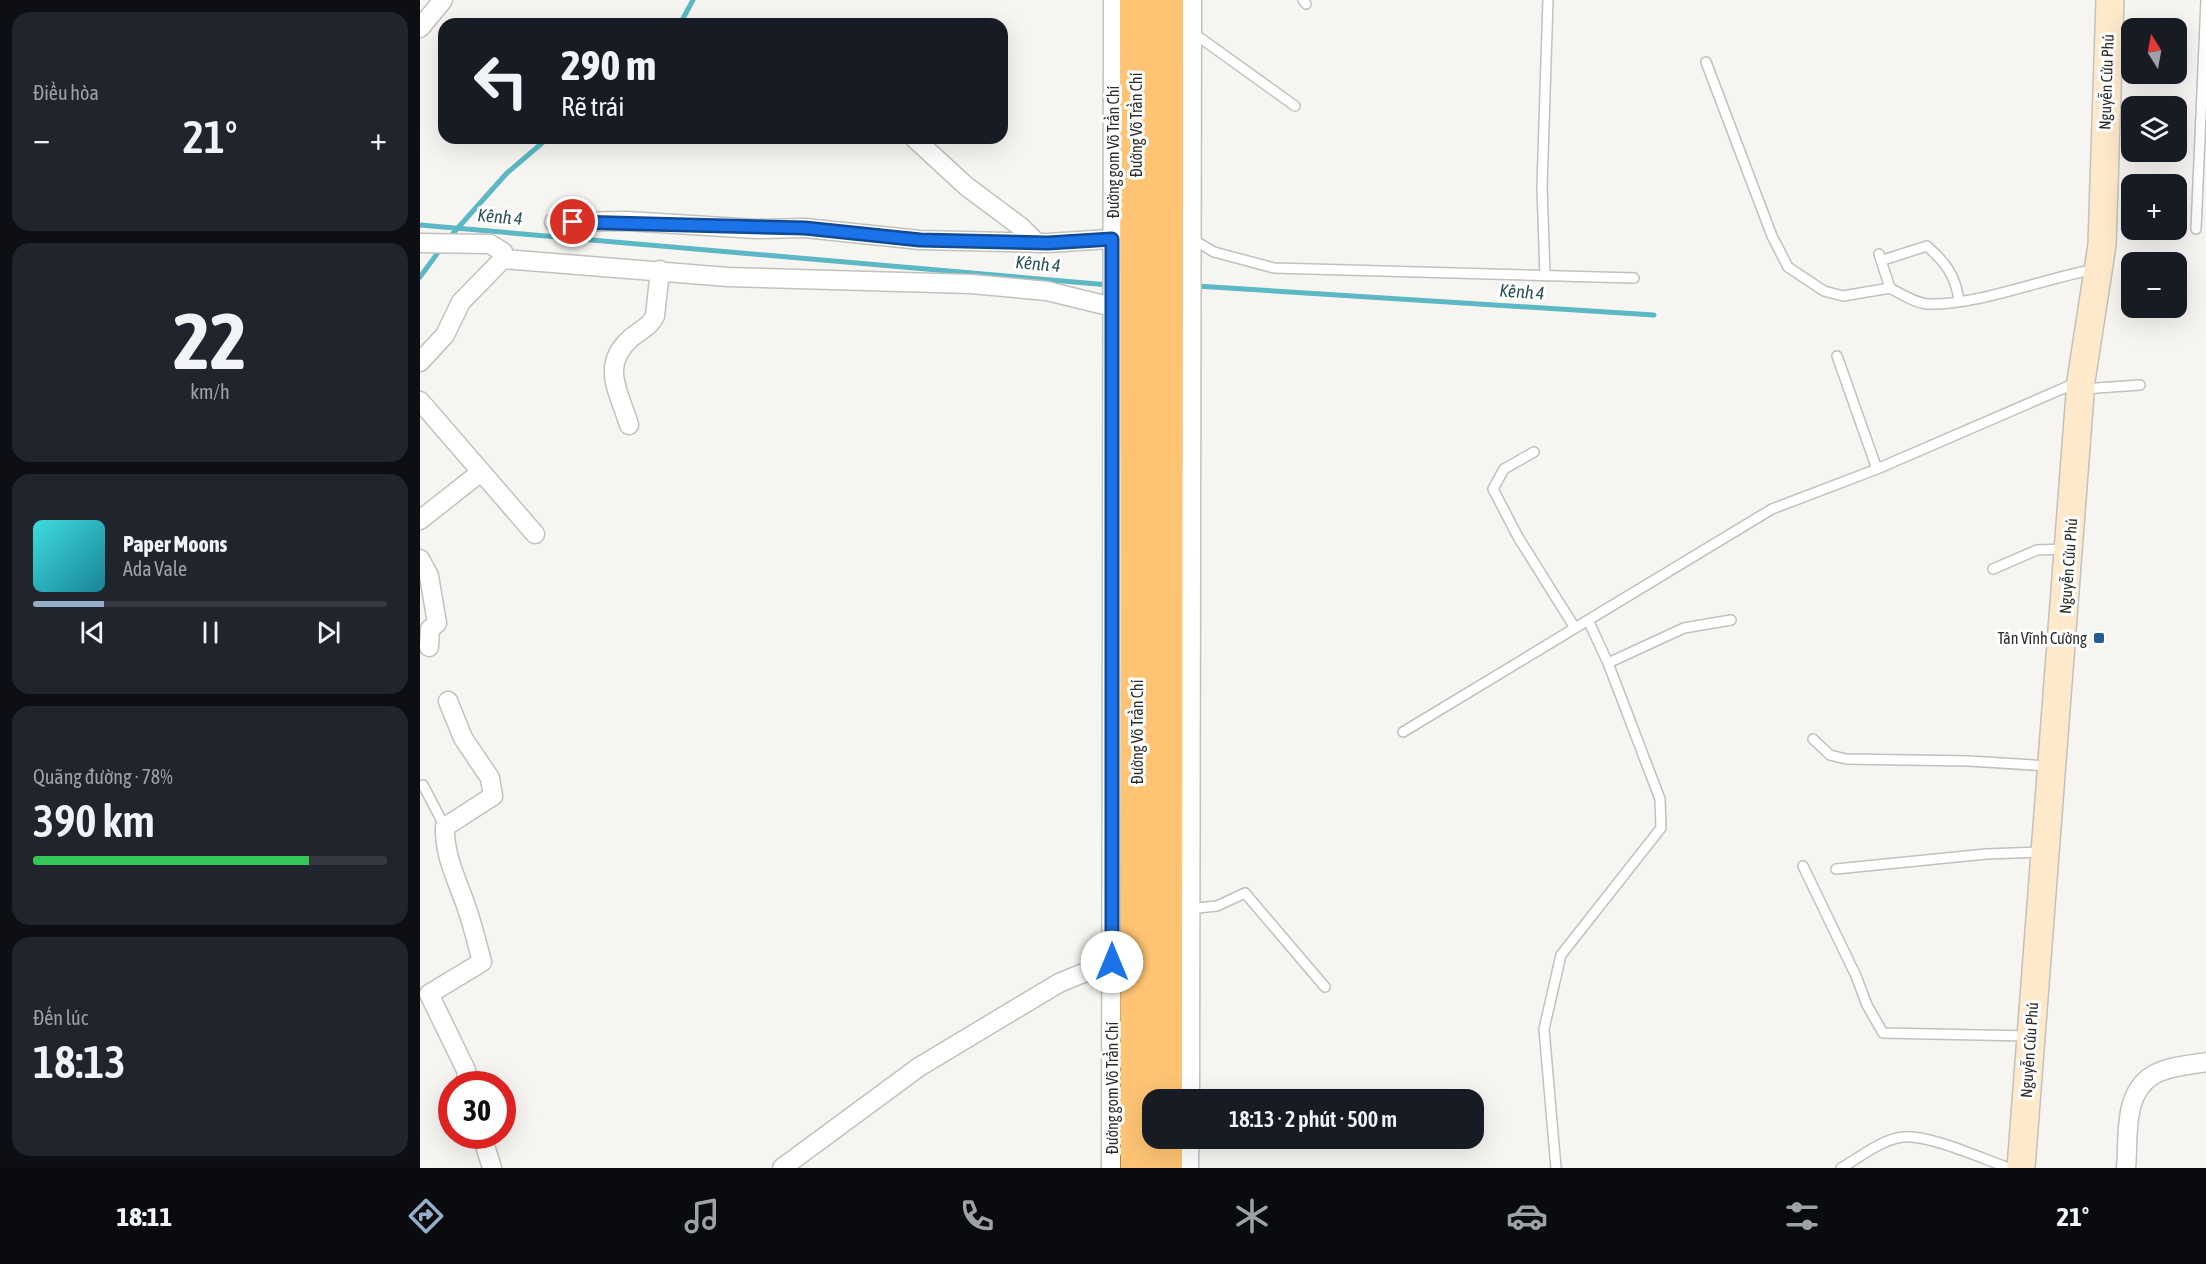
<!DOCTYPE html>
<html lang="vi">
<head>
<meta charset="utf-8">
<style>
	:root { --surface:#171b24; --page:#20242c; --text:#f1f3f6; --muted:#9ea1a6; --line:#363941; --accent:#95afca }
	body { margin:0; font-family:"Asap Condensed",sans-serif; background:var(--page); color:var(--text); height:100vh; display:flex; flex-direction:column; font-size:22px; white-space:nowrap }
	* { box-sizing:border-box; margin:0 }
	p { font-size:20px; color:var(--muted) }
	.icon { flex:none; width:33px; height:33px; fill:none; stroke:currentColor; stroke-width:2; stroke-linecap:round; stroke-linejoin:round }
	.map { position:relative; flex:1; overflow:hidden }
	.details { display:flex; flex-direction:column; gap:12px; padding:12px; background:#0d0f14; width:420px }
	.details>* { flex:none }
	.top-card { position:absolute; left:18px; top:18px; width:570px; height:126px; border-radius:18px; box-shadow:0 6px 24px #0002; background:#171b24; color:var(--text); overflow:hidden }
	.needle { width:39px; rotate:349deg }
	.fabs { position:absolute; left:1701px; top:18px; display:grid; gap:12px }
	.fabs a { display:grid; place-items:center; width:66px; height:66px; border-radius:12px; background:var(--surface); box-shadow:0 6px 24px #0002; font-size:30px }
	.speed { position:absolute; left:18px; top:1071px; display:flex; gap:12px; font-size:30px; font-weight:700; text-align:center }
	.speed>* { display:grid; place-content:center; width:78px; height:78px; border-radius:50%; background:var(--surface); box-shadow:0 6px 24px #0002; line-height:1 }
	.speed .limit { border:9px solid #d22; background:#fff; color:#111 }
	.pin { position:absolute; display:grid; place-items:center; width:51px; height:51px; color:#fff; margin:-26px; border:3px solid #fff; border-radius:50%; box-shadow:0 2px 6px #0007 }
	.me { position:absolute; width:66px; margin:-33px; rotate:0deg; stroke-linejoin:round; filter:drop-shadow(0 0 4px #0008) }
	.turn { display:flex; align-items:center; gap:21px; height:126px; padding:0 24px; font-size:27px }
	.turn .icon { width:78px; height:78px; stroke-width:2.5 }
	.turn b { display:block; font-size:42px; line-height:51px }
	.big { font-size:45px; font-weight:600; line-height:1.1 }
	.details .tile { flex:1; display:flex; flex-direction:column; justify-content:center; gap:9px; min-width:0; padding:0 21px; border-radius:18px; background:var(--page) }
	.details .dial { align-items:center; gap:0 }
	.dial b { font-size:78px; line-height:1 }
	.song { display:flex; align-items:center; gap:18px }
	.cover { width:72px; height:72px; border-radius:9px; background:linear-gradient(135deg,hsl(180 70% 55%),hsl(190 70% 35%)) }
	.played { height:6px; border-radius:3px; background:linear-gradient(90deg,var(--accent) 20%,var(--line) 20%) }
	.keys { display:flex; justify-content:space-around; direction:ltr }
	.heat { display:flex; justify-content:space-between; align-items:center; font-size:33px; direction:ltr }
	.charge { height:9px; border-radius:4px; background:linear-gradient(90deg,#34c759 78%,var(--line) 0) }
	.trip { position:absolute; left:722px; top:1089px; width:342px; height:60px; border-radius:18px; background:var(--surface); box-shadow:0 6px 24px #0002; font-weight:600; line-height:60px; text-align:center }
	.dock { display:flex; height:96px; justify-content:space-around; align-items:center; background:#090b0e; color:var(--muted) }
	.dock .icon { width:42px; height:42px }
	.dock .on { color:var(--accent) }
	.dock b { font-size:27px; color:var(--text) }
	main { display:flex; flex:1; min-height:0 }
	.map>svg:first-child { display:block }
</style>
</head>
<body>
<main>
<section class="details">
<div class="tile"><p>Điều hòa</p>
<div class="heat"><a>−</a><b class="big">21°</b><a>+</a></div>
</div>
<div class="tile dial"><b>22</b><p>km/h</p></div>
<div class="tile">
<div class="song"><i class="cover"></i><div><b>Paper Moons</b><p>Ada Vale</p></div></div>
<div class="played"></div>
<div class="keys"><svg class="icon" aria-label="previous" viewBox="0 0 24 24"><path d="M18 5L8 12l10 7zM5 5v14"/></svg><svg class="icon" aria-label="pause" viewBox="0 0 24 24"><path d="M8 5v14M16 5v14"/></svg><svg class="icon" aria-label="next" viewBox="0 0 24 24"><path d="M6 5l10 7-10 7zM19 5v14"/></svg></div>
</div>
<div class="tile"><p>Quãng đường · 78%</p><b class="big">390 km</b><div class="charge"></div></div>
<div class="tile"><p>Đến lúc</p><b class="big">18:13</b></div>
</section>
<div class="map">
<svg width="1786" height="1168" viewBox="0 0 1786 1168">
	<rect width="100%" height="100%" fill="#f6f5f1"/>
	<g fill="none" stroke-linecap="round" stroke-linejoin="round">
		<!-- stream -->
		<path stroke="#5bb8c4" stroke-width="5" d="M260,24l13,-24
			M0,225l689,60
			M28,239l58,-65 42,-36
			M0,277l22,-30
			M776,286l458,29"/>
		<!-- service casing -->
		<g stroke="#c2c1bd" stroke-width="12">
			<path id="service" d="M883,0l3,4
				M772,32l103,74
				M1286,62l66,174 16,31 36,24 19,5 47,-8
				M1776,229l10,-229
				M772,239l22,13 60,16 360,10
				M1459,254l11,34c11,6 27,16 39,16 50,1 116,-26 167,-35
				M1463,260l44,-14c19,17 28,29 32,54
				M1125,276l-3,-89 6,-187
				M1417,356l40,113
				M1663,389l57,-4
				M1114,452l-30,17 -11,20 25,48 57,91
				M1573,569l44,-19 30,-1
				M1188,663l76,-35 47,-8
				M983,732l369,-223 105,-40 201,-87
				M1393,739l17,16 16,4 123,2 79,5
				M3,785l22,42
				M1383,866l53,110 11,29 16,28 145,3
				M1416,869l150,-15 57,-2
				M767,909l30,-3 28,-13 80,94
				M1136,1168l-12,-139 17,-74 100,-127 -1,-29 -52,-136 -20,-43
				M1421,1168c18,-10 41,-29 62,-31 25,-3 80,22 106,31"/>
		</g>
		<!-- minor casing -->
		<g stroke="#c2c1bd" stroke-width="21">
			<path id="minor" d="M0,28l23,-28
				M494,138l52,48 55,41 16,16
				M134,222l73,-1 129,8 49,-1 115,12 128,3 76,-5
				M0,243l70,1 13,8v7l-42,43 -16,33 -25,27
				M83,259l225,18 243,7 76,7 78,19
				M0,401l115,133
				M209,425c-9,-32 -30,-59 2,-87 8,-7 19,-11 24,-22l5,-46
				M0,520l61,-48
				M0,559l9,17 8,47 -7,6 -1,18
				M28,701l15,37 27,40 3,18 -48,31c-1,27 11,51 20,76 7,19 12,40 17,59l-53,32 37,76 1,14
				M770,1100l2,-1100
				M62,1136l10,32
				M362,1168l137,-101 140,-84 61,-25
				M691,1168l2,-1168
				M769,1168v-30
				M1706,1168c3,-32 -4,-76 29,-94 15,-8 35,-9 51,-12"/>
		</g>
		<!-- secondary casing -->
		<g stroke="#c2c1bd" stroke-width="30">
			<path id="secondary" d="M1601,1168l60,-787 21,-136 8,-245"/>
		</g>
		<!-- trunk casing -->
		<g stroke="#b58644" stroke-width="34">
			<path id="trunk" d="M716,0l1,1168
				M746,1100l1,-1100
				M746,1138v30"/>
		</g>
		<!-- service -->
		<use href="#service" stroke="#fff" stroke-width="9"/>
		<!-- minor -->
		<use href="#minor" stroke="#fff" stroke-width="18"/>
		<!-- secondary -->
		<use href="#secondary" stroke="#ffe9cb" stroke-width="27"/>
		<!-- trunk -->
		<use href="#trunk" stroke="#fec474" stroke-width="32"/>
	</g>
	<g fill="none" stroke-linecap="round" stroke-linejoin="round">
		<!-- route casing -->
		<g stroke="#114b97" stroke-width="15">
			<path id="route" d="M153,222l232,6 115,12 128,3 64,-4v723"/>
		</g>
		<!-- route -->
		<use href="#route" stroke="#1a73e8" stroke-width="10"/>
	</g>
	<!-- markers -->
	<rect fill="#245c94" stroke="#fff" stroke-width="2" x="1673" y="632" width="12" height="12" rx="3"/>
	<g text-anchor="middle" stroke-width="6" stroke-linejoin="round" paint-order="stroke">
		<!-- street labels -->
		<g font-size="16" fill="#2d2d2b" stroke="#fff">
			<text transform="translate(1686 82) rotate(-88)" y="6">Nguyễn Cửu Phú</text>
			<text transform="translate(716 125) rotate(-90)" y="6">Đường Võ Trần Chí</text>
			<text transform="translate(693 152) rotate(-90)" y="6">Đường gom Võ Trần Chí</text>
			<text transform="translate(1648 566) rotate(-86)" y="6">Nguyễn Cửu Phú</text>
			<text transform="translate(717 732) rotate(-90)" y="6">Đường Võ Trần Chí</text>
			<text transform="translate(1609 1050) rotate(-86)" y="6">Nguyễn Cửu Phú</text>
			<text transform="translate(692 1088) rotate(-90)" y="6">Đường gom Võ Trần Chí</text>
		</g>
		<!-- poi labels -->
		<g font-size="16" fill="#2d2d2b" stroke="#fff" text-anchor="end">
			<text x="1667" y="644">Tân Vĩnh Cường</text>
		</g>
		<!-- water labels -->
		<g font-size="18" font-style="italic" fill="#285257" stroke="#fff">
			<text transform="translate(80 217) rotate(5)" y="6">Kênh 4</text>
			<text transform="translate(618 264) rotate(5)" y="6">Kênh 4</text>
			<text transform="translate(1102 292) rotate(4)" y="6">Kênh 4</text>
		</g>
	</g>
</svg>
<div class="fabs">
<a><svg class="needle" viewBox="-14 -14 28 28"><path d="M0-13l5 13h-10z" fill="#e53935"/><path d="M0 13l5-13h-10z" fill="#9ea1a6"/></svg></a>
<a><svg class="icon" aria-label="layers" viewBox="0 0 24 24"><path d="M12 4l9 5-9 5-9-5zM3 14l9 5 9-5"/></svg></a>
<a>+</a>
<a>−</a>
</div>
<div class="speed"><div class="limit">30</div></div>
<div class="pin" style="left:153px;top:222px;background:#d93025"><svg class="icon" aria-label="arrive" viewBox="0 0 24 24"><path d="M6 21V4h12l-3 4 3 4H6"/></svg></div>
<svg class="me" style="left:692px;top:962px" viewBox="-20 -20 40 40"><circle r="19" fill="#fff"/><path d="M0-13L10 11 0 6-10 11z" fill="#1a73e8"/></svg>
<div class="trip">18:13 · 2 phút · 500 m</div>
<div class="top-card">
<div class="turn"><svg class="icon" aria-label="left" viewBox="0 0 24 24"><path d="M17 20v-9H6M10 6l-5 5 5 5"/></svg><div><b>290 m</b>Rẽ trái</div></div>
</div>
</div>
</main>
<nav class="dock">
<b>18:11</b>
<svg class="icon on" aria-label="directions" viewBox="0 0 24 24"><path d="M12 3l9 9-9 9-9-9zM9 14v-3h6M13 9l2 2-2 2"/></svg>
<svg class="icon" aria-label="music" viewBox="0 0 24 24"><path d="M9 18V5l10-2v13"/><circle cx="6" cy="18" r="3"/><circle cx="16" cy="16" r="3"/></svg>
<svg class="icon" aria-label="phone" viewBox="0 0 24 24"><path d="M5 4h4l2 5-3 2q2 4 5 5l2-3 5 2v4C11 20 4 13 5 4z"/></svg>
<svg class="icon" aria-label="climate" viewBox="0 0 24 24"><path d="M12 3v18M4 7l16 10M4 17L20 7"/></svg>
<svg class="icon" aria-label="car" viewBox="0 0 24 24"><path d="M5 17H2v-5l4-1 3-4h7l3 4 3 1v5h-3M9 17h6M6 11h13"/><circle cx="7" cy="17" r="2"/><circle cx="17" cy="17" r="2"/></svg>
<svg class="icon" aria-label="filters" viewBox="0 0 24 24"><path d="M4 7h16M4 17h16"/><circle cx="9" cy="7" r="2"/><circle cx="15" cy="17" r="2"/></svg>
<b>21°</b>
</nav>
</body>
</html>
